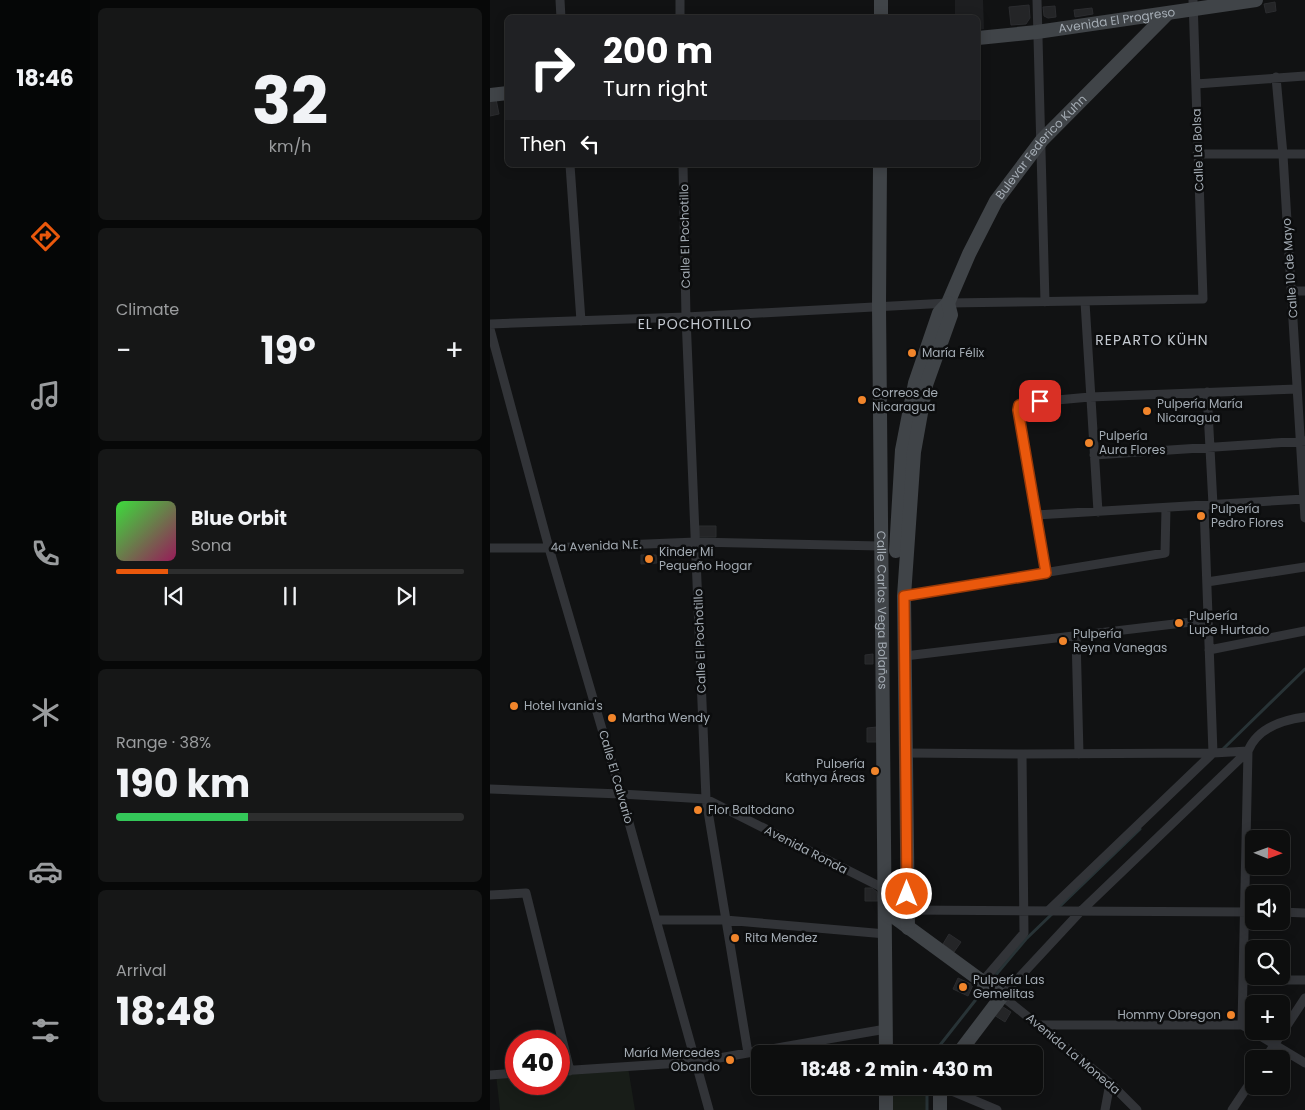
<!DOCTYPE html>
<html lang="en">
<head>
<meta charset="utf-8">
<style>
	:root { --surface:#0d0e0e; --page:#161717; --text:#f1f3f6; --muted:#9a9c9e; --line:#2d2e2e; --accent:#ea580c }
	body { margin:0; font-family:Poppins,sans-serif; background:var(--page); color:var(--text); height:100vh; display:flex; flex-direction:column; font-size:19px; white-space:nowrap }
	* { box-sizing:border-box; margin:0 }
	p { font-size:16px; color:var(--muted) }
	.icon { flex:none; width:28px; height:28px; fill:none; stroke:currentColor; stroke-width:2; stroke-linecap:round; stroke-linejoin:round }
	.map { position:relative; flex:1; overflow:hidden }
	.side { display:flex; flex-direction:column; gap:8px; padding:8px; background:#070808; width:400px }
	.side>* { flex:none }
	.hud { position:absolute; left:15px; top:15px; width:475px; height:152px; border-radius:8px; box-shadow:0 2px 12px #0003,0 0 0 1px var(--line); background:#202124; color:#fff; overflow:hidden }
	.needle { width:32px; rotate:91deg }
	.controls { position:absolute; left:755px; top:830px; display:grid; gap:10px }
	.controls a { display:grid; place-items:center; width:45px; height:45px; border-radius:8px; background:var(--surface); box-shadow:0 2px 12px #0003,0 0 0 1px var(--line); font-size:25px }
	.speed { position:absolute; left:15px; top:1030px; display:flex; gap:10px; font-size:25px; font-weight:700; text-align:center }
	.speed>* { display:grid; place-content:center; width:65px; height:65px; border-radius:50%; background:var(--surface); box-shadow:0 2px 12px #0003,0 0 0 1px var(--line); line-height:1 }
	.speed .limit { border:8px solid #d22; background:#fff; color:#111 }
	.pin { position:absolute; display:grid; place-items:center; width:42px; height:42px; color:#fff; margin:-21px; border-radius:10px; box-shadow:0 2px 8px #0006 }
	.me { position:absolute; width:55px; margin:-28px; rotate:0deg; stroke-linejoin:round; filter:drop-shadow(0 0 4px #0008) }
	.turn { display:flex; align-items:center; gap:18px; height:105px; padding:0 15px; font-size:22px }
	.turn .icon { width:65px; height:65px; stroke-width:2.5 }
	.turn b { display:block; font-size:35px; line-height:42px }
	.then { display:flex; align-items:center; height:48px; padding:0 15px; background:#0003; gap:10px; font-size:19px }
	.big { font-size:38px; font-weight:700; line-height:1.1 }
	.side .tile { flex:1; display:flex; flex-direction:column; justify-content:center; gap:8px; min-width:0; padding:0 18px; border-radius:8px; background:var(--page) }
	.side .dial { align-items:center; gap:0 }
	.dial b { font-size:65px; line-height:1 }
	.song { display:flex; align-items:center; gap:15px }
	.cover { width:60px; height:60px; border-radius:8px; background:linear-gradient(135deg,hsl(120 70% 55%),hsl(330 70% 35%)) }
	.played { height:5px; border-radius:2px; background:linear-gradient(90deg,var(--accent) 15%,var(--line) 15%) }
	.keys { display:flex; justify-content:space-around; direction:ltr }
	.heat { display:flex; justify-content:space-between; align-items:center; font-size:28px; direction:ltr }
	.charge { height:8px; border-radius:4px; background:linear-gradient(90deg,#34c759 38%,var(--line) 0) }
	.trip { position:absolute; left:261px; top:1045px; width:292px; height:50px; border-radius:8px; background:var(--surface); box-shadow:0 2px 12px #0003,0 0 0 1px var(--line); font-weight:700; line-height:50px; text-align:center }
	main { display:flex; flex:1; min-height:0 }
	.menu { display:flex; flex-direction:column; width:90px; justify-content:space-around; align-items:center; background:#050606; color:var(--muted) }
	.menu .icon { width:35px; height:35px }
	.menu .current { color:var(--accent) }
	.menu b { font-size:22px; color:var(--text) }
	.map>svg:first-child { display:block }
</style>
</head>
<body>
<main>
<nav class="menu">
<b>18:46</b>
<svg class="icon current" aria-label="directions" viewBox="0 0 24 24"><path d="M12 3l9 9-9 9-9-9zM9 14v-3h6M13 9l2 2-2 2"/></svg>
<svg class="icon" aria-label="music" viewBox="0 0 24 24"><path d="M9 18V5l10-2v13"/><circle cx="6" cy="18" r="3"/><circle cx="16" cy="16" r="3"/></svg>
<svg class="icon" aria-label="phone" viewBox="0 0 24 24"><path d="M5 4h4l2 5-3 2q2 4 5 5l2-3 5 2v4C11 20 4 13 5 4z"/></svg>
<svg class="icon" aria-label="climate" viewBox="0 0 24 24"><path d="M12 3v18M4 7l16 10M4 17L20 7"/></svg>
<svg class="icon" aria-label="car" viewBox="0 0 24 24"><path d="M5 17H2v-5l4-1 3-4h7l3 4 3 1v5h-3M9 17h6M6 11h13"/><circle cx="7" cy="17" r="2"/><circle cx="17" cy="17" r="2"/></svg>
<svg class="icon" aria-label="filters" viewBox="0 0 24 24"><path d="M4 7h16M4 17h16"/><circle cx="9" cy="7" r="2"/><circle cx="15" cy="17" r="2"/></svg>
</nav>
<section class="side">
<div class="tile dial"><b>32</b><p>km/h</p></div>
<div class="tile"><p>Climate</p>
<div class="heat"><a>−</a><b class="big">19°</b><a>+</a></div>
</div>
<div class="tile">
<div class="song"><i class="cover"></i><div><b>Blue Orbit</b><p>Sona</p></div></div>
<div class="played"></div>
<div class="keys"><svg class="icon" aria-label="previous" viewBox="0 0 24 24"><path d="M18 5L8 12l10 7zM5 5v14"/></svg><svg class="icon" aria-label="pause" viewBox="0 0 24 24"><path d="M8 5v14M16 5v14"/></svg><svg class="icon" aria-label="next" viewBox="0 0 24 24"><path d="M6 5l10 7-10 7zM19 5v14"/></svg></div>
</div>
<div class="tile"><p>Range · 38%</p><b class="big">190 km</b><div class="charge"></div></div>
<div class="tile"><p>Arrival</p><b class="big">18:48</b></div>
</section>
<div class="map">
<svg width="815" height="1110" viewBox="0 0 815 1110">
	<rect width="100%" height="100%" fill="#111213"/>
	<!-- built -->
	<path fill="#1d1e20" d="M465,0h28l1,29 -6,1v-12l-23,-1z"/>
	<!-- green -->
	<path fill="#181d18" d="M138,1067l7,43h-135l-4,-36 20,-1v11h43v-13z
		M424,1086h13v24h-41v-20l28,-1z"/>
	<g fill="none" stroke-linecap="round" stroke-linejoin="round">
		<!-- stream -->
		<path stroke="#283336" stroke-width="3" d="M732,750l83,-81
			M567,909l83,-80
			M499,983l37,-44 26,-25
			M443,1054l52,-66
			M437,1086v24"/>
	</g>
	<!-- building -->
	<path fill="#242527" stroke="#2b2c2f" d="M785,2l1,9 -10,2 -2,-9z
		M539,5l1,13 -4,6 -15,1 -2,-18z
		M565,6l1,11 -8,1 -4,-2 -1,-9z
		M602,8l1,6 -18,3 -1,-7z
		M0,99h6l3,15 -9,2z
		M209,526h17v11h-17z
		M151,555h15l1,8 -16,1z
		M383,654v10h-8v-9z
		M387,727v15h-10v-14z
		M439,881l1,21h-14l-1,-20z
		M375,888h7l5,4 1,9h-13z
		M459,934l12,8 -7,10 -11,-8z
		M468,978l15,7 -5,11 -15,-7z
		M510,1005l11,7 -6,10 -11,-7z"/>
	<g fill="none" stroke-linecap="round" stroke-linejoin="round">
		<!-- street -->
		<path stroke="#323438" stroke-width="9" d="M70,0l1,18
			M190,0v18
			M547,0l8,302
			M786,77l7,78 22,363
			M706,84l109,-8
			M707,154h108
			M80,165l11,156
			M193,165l3,152 20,482 42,254
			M801,291h14
			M595,302l13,210
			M0,324l196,-7 262,-14 255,-4 -10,-299
			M0,329l59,219 72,246 88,316
			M717,392l6,113
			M604,455l211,-14
			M546,515l268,-16
			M0,548h59l147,-6 185,4
			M556,573l-28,-163 1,-5 5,-2 66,-6 207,-8
			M717,582l98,-15
			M414,596l261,-43 1,-45
			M586,636l3,118
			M719,650l96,-19
			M415,656l303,-36
			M416,753l116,1 191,-1 35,-2
			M0,789l131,5 85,5 179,90
			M0,895l36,-2 44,178
			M417,910l347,2
			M558,911l165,-158 -9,-247
			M791,912l24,1
			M166,920h69l161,14
			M753,980h62
			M492,982l42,-49 -2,-179
			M549,1025h203l63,38
			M752,1025l6,-274c9,-22 34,-31 57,-34
			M775,1059l40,-61
			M69,1071l137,-9 190,-33
			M0,1075l26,-2
			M450,1086l57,24
			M615,1110l5,-27
			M647,1110l-27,-27 -108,-87 79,-85 167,-160
			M742,1110l22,-33"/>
		<!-- secondary -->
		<g stroke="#404448" stroke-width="14">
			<path d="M391,18v-18"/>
			<path id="s1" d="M488,38l59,-6 219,-32"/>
			<path d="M0,95l18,-2"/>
			<path id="s2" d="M390,165l-1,141 7,748"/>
			<path id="s3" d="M406,551l6,-101 13,-67 24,-70 9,-10 21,-49 27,-53 46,-61 125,-126"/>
			<path d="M396,911l116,85 -44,58"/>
			<path d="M418,928l-4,-332 10,-144 12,-67 25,-70 -3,-12"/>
			<path d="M450,1086v24"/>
			<path d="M396,1110v-24"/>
		</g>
	</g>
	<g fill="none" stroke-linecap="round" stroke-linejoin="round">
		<!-- route casing -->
		<g stroke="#983908" stroke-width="12">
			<path id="route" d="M417,894l-3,-298 142,-23 -28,-163 1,-5 5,-2 16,-2"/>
		</g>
		<!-- route -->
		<use href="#route" stroke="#ea580c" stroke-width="9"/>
	</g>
	<!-- markers -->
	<g fill="#f1852b" stroke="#0c0d0e" stroke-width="2">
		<circle cx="422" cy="353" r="5"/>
		<circle cx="372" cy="400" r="5"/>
		<circle cx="657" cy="411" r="5"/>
		<circle cx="599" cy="443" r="5"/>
		<circle cx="711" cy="516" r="5"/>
		<circle cx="159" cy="559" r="5"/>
		<circle cx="689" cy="623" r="5"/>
		<circle cx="573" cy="641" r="5"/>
		<circle cx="24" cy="706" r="5"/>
		<circle cx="122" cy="718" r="5"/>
		<circle cx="385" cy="771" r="5"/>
		<circle cx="208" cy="810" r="5"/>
		<circle cx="245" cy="938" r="5"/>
		<circle cx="473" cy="987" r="5"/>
		<circle cx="741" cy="1015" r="5"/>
		<circle cx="240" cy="1060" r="5"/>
	</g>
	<g text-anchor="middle" stroke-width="5" stroke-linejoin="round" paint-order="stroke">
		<!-- street labels -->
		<g font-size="12" fill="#a3abb3" stroke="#0c0d0e">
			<text dy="4" stroke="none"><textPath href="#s1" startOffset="140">Avenida El Progreso</textPath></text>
			<text dy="4" stroke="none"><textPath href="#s3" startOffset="440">Bulevar Federico Kuhn</textPath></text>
			<text transform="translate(708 150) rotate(-92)" y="4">Calle La Bolsa</text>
			<text transform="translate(195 236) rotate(-91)" y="4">Calle El Pochotillo</text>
			<text transform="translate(800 268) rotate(-94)" y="4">Calle 10 de Mayo</text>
			<text transform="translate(106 546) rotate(-2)" y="4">4a Avenida N.E.</text>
			<text dy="4" stroke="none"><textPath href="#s2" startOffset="445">Calle Carlos Vega Bolaños</textPath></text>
			<text transform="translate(210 641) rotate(-92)" y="4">Calle El Pochotillo</text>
			<text transform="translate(126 777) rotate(74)" y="4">Calle El Calvario</text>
			<text transform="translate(316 850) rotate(27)" y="4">Avenida Ronda</text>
			<text transform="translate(583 1054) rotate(40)" y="4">Avenida La Moneda</text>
		</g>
		<!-- poi labels -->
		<g font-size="12" fill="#a3abb3" stroke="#0c0d0e" text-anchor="start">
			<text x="432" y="357">María Félix</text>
			<text x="382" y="397">Correos de<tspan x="382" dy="14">Nicaragua</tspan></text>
			<text x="667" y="408">Pulpería María<tspan x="667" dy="14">Nicaragua</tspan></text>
			<text x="609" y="440">Pulpería<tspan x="609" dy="14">Aura Flores</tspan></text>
			<text x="721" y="513">Pulpería<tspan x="721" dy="14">Pedro Flores</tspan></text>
			<text x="169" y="556">Kinder Mi<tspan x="169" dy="14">Pequeño Hogar</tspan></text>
			<text x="699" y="620">Pulpería<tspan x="699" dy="14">Lupe Hurtado</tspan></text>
			<text x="583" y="638">Pulpería<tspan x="583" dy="14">Reyna Vanegas</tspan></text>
			<text x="34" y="710">Hotel Ivania's</text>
			<text x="132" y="722">Martha Wendy</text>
			<text x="375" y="768" text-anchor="end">Pulpería<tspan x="375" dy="14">Kathya Áreas</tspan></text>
			<text x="218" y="814">Flor Baltodano</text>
			<text x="255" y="942">Rita Mendez</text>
			<text x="483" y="984">Pulpería Las<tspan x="483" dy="14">Gemelitas</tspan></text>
			<text x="731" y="1019" text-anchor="end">Hommy Obregon</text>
			<text x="230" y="1057" text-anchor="end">María Mercedes<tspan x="230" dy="14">Obando</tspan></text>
		</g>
		<!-- neighbourhood labels -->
		<g font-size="14" letter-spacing="1" fill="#c4c9d0" stroke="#0c0d0e">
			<text x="205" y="329">EL POCHOTILLO</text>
			<text x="662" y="345">REPARTO KÜHN</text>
		</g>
	</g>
</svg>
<div class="controls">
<a><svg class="needle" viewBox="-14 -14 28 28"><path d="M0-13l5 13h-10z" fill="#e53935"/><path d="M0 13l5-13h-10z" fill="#9a9c9e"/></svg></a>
<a><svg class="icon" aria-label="sound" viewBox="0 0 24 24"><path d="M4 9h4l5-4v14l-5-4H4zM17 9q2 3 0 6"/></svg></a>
<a><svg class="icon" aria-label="search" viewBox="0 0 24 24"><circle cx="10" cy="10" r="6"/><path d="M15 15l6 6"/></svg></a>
<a>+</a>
<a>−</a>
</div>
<div class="speed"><div class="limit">40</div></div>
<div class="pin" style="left:550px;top:401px;background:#d93025"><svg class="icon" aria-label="arrive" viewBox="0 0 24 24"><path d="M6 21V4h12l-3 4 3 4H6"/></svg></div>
<svg class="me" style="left:417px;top:894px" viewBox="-20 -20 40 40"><circle r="17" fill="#ea580c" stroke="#fff" stroke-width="3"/><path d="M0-11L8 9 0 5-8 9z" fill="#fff"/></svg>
<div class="trip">18:48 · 2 min · 430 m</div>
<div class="hud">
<div class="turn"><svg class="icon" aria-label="right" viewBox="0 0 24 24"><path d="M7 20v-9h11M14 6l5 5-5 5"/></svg><div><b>200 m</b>Turn right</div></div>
<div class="then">Then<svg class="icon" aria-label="left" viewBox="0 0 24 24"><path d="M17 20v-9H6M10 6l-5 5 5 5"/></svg></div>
</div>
</div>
</main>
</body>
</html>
